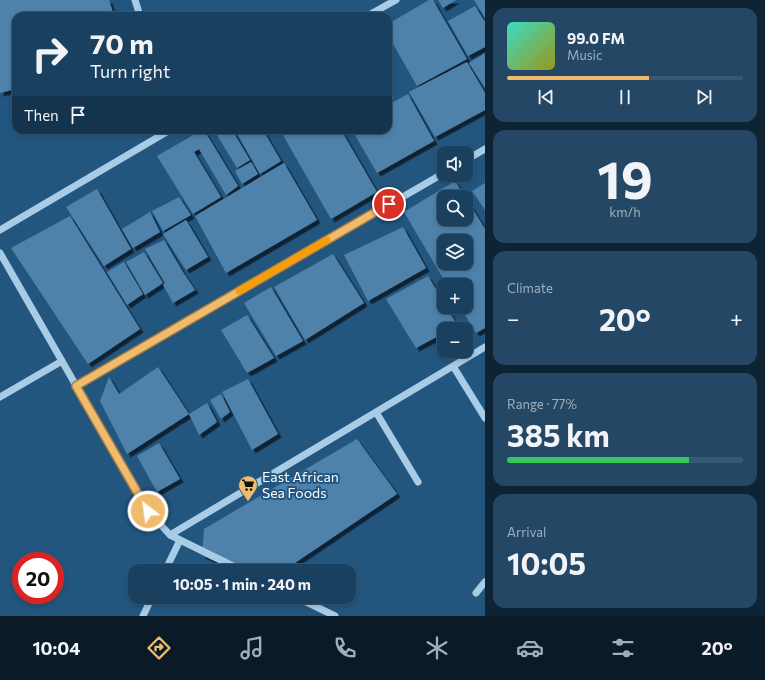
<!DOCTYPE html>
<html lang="en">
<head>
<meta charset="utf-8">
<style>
	:root { --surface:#1a405f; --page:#234765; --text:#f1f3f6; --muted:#9fafbd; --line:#385974; --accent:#f1bb6c }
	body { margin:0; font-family:Commissioner,sans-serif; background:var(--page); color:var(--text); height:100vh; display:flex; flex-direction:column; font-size:15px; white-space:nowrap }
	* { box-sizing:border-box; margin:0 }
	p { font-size:13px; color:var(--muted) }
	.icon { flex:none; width:22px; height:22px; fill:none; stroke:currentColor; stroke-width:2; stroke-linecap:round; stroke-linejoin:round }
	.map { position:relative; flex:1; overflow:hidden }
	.panel { display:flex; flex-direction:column; gap:8px; padding:8px; background:#0e2334; width:280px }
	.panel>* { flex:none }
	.top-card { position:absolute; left:12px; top:12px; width:380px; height:122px; border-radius:12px; box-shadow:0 2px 6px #0003,0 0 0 1px var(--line); background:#1a405f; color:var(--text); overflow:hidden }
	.buttons { position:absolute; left:437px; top:146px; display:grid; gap:8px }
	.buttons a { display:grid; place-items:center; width:36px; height:36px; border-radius:8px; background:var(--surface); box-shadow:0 2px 6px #0003,0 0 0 1px var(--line); font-size:20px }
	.speed { position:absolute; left:12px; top:552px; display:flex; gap:8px; font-size:20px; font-weight:700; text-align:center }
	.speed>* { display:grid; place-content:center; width:52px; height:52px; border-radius:50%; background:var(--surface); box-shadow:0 2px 6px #0003,0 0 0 1px var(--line); line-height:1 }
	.speed .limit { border:6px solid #d22; background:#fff; color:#111 }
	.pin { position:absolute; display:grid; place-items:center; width:34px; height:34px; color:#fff; margin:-17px; border:2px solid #fff; border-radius:50%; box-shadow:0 1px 4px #0007 }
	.me { position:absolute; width:44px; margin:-22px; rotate:330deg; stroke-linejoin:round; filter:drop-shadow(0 0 3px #0008) }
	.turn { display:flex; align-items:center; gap:14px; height:84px; padding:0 12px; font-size:18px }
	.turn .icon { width:52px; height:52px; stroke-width:2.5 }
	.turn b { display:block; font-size:28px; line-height:34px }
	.then { display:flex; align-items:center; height:38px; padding:0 12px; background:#0003; gap:8px; font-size:15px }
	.big { font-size:30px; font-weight:700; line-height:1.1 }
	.panel .card { flex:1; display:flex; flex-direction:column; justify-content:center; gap:6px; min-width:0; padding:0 14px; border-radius:12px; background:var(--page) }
	.panel .dial { align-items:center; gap:0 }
	.dial b { font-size:52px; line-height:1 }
	.song { display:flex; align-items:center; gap:12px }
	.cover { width:48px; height:48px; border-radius:6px; background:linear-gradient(135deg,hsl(170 70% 55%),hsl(60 70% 35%)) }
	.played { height:4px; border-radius:2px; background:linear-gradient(90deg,var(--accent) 60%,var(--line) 60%) }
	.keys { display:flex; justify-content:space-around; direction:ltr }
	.heat { display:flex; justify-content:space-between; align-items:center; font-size:22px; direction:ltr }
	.charge { height:6px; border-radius:3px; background:linear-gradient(90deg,#34c759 77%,var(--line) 0) }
	.trip { position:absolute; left:128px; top:564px; width:228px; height:40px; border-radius:12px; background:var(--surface); box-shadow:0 2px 6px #0003,0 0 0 1px var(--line); font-weight:700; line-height:40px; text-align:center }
	.menu { display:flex; height:64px; justify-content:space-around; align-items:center; background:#0a1a26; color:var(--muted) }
	.menu .icon { width:28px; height:28px }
	.menu .selected { color:var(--accent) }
	.menu b { font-size:18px; color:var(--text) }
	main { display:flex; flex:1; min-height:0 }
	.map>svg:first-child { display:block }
</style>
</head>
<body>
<main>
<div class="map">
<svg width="485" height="616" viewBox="0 0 485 616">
	<defs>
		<filter id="shadow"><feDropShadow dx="3.5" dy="3.5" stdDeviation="0" flood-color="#0009"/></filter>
	</defs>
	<rect width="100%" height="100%" fill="#23567f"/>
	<!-- building -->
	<path fill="#5082aa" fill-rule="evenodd" filter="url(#shadow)" d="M0,0h109l5,16h-98v73l-16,4z
		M429,0h4l34,59 -50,27 -29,-51v-11z
		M438,0h18l-13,8z
		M474,0h11v18z
		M475,6l10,16v25l-17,9 -20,-35z
		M485,53v35l-16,-25z
		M467,62l18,31v17l-50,27 -26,-45z
		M408,94l26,47 -57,32 -25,-43h36v-25z
		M202,130h2l34,56 -12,9 -27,-46 -5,3 27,45 -28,17 -36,-58z
		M214,130h18l18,30 -13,8z
		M235,130h28l18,31 -21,13z
		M280,130h61l36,62 -46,27z
		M251,162l7,12 -16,10 -7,-13z
		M284,163l33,57 -91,53 -31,-57z
		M455,181l10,16h-21v22h22v-21l19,31v99l-9,5 -16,-26h6v-22h-19l-43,-73zM444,241h22v22h-22z
		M485,183v27l-13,-19z
		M97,189l34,60 -27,17 -38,-59z
		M179,197l12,18 -28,16 -11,-20z
		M150,212l10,20 -27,16 -11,-19z
		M70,216l70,113 -52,35 -77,-116z
		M186,220l22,37 -22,13 -23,-36z
		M403,227l23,41 -58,33 -24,-46z
		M164,240l19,32 12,18 -22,13 -10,-18 2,-2 -20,-34z
		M144,252l19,31 -18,12 -19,-33z
		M333,254l31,49 -59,37 -31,-53z
		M124,262l19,32 -16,11 -20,-33z
		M428,276l16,27v4h2l12,19 -7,3h-7v4l-28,15 -30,-49z
		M271,287l32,54 -27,15 -32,-53z
		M247,315l27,43 -27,15 -26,-43z
		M158,367l31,47 18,-11 10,19 -18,13 -10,-21 -62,40 -27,-53 9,-24 10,17z
		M248,379l30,55 -26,16 -30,-58z
		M221,394l9,18 -9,7 -11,-19z
		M357,439l40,55 -114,77h-47l-34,-16 2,-26z
		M159,443l21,36 -23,13 -20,-36z"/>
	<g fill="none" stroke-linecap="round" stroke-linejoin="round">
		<!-- minor -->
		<path stroke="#a9cce6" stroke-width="7" d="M135,0l5,16
			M367,16l29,-16
			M466,160l19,-11
			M0,230l170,-100
			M0,253l148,258 22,24 73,36
			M453,366l32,52
			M76,386l368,-213
			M0,397l62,-36
			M376,412l42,70
			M170,535l315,-188
			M165,571l15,-31
			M476,593l9,-11
			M296,597l39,19
			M143,616l9,-19"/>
	</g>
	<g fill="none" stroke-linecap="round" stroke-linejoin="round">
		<!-- route casing -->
		<g stroke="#9d7a46" stroke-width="10">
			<path id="route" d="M148,511l-72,-125 313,-182"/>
		</g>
		<!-- route -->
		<use href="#route" stroke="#f1bb6c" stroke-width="7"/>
		<!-- slow -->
		<path stroke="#f59e0b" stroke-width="7" d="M239,291l88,-51"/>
	</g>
	<!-- icons -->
	<defs>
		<g id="supermarket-pin" transform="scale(1)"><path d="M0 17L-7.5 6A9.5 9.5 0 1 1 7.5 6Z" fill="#f1bb6c" stroke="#23567f"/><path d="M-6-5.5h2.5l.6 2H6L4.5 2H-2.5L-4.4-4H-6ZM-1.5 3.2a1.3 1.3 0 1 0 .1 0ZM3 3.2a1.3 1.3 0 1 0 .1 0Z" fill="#111"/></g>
	</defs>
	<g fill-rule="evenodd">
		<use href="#supermarket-pin" x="248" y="485"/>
	</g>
	<g text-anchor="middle" stroke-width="4" stroke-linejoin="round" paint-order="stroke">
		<!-- poi labels -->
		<g font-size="14" fill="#fff" stroke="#23567f" text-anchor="start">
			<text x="262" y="482">East African<tspan x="262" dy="16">Sea Foods</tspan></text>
		</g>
	</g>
</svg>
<div class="buttons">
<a><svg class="icon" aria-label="sound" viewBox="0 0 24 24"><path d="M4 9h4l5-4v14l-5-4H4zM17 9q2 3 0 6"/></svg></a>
<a><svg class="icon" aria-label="search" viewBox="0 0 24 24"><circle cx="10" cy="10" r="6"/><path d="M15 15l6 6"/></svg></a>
<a><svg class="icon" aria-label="layers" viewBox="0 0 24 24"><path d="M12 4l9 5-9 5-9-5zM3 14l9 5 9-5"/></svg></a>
<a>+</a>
<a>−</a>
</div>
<div class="speed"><div class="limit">20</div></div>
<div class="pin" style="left:389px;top:204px;background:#d93025"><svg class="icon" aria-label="arrive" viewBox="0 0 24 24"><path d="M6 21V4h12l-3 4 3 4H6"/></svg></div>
<svg class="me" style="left:148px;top:511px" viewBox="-20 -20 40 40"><circle r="17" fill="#f1bb6c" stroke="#fff" stroke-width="3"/><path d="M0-11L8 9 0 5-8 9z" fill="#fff"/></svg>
<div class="trip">10:05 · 1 min · 240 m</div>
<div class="top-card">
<div class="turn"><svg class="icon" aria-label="right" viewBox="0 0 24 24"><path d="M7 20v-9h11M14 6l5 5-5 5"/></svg><div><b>70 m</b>Turn right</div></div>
<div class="then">Then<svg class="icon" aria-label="arrive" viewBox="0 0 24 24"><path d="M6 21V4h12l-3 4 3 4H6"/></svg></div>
</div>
</div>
<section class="panel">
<div class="card">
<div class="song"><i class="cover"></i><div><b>99.0 FM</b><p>Music</p></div></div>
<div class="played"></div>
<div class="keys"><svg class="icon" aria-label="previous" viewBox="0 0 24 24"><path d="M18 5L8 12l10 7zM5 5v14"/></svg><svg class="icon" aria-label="pause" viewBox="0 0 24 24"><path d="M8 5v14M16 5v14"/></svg><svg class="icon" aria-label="next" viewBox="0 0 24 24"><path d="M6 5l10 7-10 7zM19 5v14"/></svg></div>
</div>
<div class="card dial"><b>19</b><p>km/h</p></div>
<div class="card"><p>Climate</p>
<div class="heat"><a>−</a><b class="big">20°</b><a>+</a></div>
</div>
<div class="card"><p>Range · 77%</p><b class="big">385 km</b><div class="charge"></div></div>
<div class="card"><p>Arrival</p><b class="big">10:05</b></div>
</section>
</main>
<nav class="menu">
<b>10:04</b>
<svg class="icon selected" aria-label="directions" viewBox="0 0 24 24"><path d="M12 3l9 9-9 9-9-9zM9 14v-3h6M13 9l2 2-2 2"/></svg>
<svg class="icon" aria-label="music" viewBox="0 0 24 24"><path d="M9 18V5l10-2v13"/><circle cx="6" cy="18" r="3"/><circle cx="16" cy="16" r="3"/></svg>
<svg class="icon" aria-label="phone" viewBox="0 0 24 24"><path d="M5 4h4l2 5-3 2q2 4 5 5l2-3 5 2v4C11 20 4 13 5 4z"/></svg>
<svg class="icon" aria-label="climate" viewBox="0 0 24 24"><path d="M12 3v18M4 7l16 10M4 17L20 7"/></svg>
<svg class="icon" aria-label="car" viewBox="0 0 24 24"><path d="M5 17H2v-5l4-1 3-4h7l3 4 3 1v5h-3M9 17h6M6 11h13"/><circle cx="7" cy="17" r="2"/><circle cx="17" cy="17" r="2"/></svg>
<svg class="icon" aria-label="filters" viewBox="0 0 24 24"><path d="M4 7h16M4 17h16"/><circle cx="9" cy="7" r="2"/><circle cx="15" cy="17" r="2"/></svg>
<b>20°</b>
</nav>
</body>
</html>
